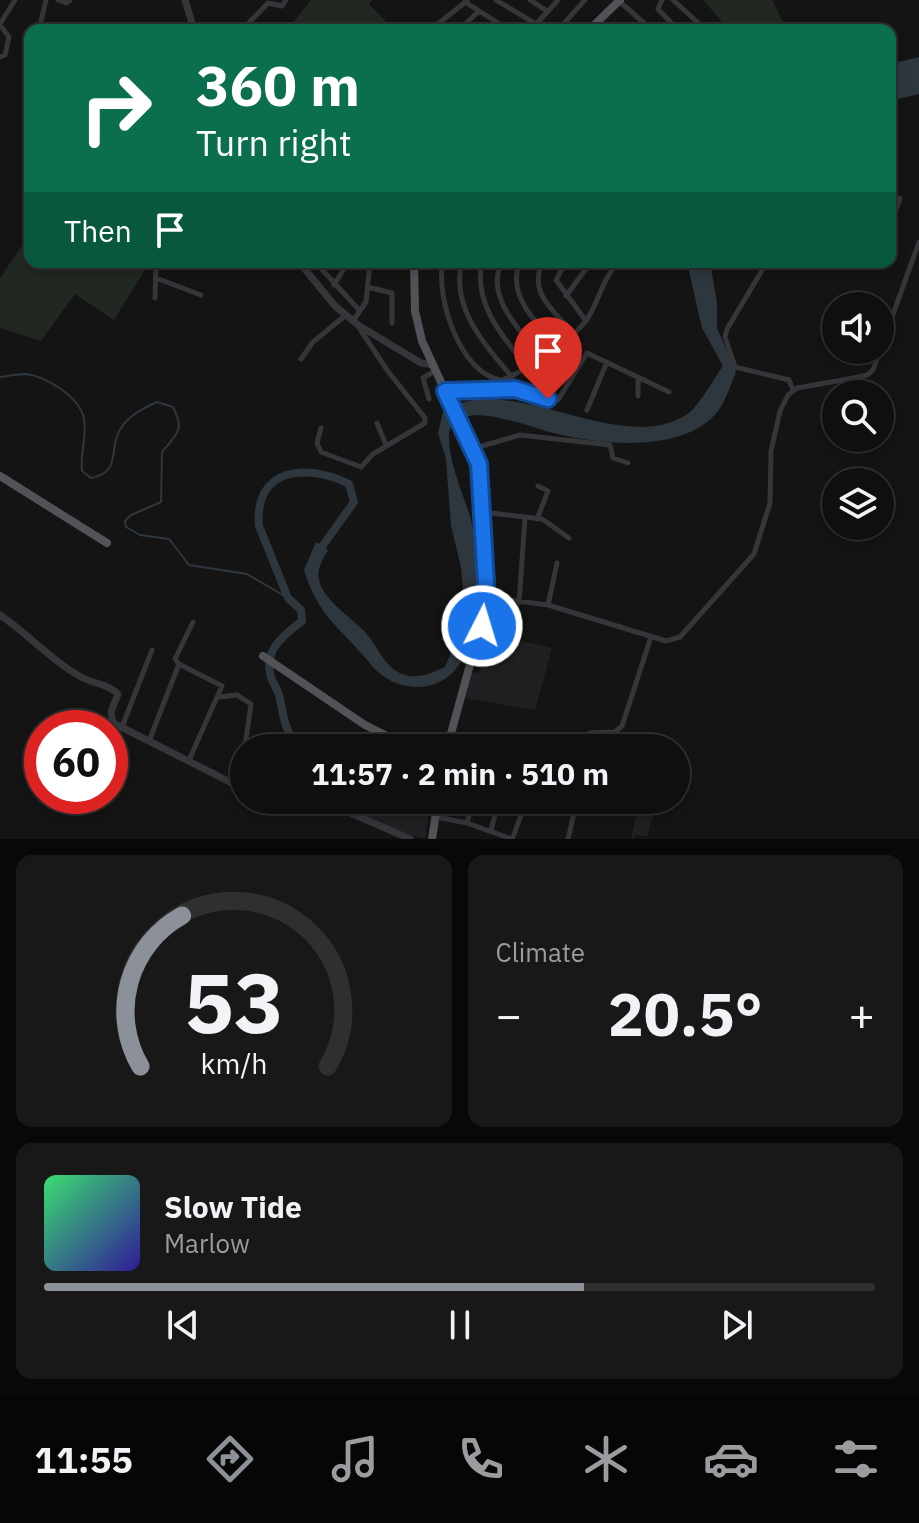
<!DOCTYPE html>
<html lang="en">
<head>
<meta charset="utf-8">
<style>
	:root { --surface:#0f0f10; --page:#181819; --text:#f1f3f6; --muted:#9b9c9f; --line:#2f2f30; --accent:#8c9099 }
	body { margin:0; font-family:"IBM Plex Sans",sans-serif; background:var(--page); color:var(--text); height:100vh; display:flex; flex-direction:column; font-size:30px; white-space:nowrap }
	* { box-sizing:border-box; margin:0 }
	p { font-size:26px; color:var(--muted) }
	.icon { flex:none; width:44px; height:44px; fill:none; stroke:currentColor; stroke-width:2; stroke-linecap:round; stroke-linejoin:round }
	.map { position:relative; height:839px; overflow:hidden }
	.side { display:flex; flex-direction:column; gap:16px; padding:16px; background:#080809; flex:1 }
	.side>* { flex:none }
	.top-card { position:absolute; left:24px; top:24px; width:872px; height:244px; border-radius:16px; box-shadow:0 4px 12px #0003,0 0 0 2px var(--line); background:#0b6e4f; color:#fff; overflow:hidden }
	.buttons { position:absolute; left:822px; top:292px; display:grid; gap:16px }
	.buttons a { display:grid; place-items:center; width:72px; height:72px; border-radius:50%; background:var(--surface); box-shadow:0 4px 12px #0003,0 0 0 2px var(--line); font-size:40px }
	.speed { position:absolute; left:24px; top:710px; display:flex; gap:16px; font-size:40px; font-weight:700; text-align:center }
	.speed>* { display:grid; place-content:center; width:104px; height:104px; border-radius:50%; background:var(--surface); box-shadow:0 4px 12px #0003,0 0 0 2px var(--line); line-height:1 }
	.speed .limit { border:12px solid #d22; background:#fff; color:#111 }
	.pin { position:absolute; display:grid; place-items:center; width:68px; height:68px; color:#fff; margin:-82px -34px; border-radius:50% 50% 50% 0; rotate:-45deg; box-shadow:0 0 8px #0007 }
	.pin .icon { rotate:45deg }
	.me { position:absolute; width:88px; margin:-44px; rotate:5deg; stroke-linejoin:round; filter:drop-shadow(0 0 6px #0008) }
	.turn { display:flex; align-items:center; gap:28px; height:168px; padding:0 40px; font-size:36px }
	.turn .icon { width:104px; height:104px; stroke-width:2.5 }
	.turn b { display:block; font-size:56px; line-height:68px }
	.then { display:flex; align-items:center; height:76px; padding:0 40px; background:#0003; gap:16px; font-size:30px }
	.big { font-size:60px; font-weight:700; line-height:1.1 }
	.side .tile { flex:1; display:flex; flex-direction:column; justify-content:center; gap:12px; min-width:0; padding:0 28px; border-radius:16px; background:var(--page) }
	.side .dial { align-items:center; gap:0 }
	.dial svg { height:208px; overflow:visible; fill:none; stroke:var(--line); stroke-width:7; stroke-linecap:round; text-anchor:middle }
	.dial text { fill:var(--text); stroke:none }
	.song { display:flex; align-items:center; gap:24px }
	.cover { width:96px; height:96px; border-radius:12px; background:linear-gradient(135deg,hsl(140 70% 55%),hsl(250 70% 35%)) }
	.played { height:8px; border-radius:4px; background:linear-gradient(90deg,var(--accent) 65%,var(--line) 65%) }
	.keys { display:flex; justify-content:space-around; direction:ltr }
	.heat { display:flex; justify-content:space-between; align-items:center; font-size:44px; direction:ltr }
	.side .tiles { flex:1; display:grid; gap:16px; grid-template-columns:1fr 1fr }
	.tile:last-child { grid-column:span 2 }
	.trip { position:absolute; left:230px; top:734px; width:460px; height:80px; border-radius:40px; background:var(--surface); box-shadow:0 4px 12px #0003,0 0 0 2px var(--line); font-weight:700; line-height:80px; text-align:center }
	.menu { display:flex; height:128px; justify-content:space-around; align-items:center; background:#060606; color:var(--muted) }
	.menu .icon { width:56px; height:56px }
	.menu .on { color:var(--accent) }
	.menu b { font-size:36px; color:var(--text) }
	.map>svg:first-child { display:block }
</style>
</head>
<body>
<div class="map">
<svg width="919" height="839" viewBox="0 0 919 839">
	<rect width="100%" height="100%" fill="#141415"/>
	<!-- built -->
	<path fill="#202022" d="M488,633l64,15 -17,62 -70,-12 7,-26 7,1z
		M354,800h77l-6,39 -44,-13 -25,-17z
		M590,800h68l-11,36 -11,-1 -2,4h-3l6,-26z"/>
	<!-- green -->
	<path fill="#202821" d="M311,0h61l-3,4 25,26h-107z
		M703,0h69l15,30h-58z
		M30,233v29h120l-36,58 -39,-26 -34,47 -41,-13v-50z"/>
	<!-- water -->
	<path fill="#2e373d" d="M919,57v37l-29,7v-37z
		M687,262h23l7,41v25l19,44c-5,12 -10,28 -18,39 -34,44 -124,34 -172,20 -21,-6 -61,-21 -82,-14 -8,3 -15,9 -15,17 -1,27 13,57 21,82 6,21 9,62 8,84 -2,40 -17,88 -63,87 -17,-1 -31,-8 -42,-20 -30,-38 -54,-48 -69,-97l12,-28 12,8c-5,9 -12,20 -9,30 5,21 32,37 46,52 13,14 19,35 37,42 14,6 30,-1 43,-7l11,-26 9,-34 -4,-40 -10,-41 -5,-67 -8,-26 5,-21c63,-45 174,46 243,3 12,-7 28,-37 37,-49l-21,-38z"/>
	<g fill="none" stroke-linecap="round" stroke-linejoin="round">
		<!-- stream -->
		<path stroke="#2e373d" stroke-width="2" d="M0,377c8,-1 17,-3 26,-3 21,3 54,23 58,45 3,17 -4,35 -2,52l9,7c32,-6 16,-29 30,-50 8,-13 23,-20 36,-26l16,5c12,23 4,27 -11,45l-1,50 -30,13 -6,6 1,6 14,8 29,4 20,26 58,9 41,24"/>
		<!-- river -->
		<path stroke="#2e373d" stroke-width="8" d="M298,748c-16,-25 -13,-27 -19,-53 -2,-6 -6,-12 -8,-18 -8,-27 12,-41 31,-56l-1,-11 -13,-12 -29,-72c-5,-59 48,-63 90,-42l5,18 -38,53"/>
		<!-- minor -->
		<path stroke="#35363a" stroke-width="5" d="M58,0l8,3 4,-3
			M496,0l40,24
			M530,0l17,11
			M662,0l-4,9 20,21
			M673,0l33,30
			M465,2l44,28
			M620,2l32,28
			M0,24l15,-24
			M0,25l9,12 -4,18 -5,2
			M39,30l7,-30
			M242,30l26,-27 14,3 4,-6
			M430,30l37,-29
			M459,30l20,-19
			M531,30l27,-30
			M558,30l27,-30
			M662,30l7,-8
			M27,44l3,-4
			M890,210h6l4,-12
			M315,262l45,49
			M355,262l58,4
			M443,262c-8,35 18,114 59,118 23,-9 68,-39 83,-58 14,-18 16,-43 34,-60
			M462,262c-12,45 23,83 50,115
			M482,262c-9,42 21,75 45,105
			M502,262c-18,34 19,70 39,94
			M520,262c-14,33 16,61 37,83
			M543,262c-16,31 12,50 31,71
			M566,262l-10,18 30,41
			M767,262l-40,67 -2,8 10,30 54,13 4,10
			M156,278l45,17
			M334,285l14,-23
			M368,287l24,6v30
			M566,296l25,-34
			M155,298l1,-36
			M353,321l13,-19 4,-40
			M301,359l12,-17 33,-27
			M446,391l69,-2 43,11 29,-47 82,39
			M638,396v-19
			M429,399l-6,-21 12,-7
			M587,410l20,-48
			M377,423l9,22
			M321,428l-4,15 4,9 40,15 12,-13 52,-31v-5l-38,-48 -29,-44
			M472,449l48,-14 90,10 3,13 15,5
			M483,512l59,7 27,19
			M537,519l11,-28 -10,-5
			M486,597l62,8 118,36 14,-4 74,-83 16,-51 1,-52 9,-40 8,-16 9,-7 57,-10 13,-3 6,-5 46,-128
			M519,603l6,-85
			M548,605l9,-42
			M179,664l-4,-5 18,-37
			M219,697l18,-2 14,9 -6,42
			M122,727l30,-77
			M149,741l30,-77 43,22 -33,74
			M588,748l2,-15 25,-1 7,-6 29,-89
			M436,817l31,6 45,16
			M467,823l6,-23
			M491,830l8,-30
			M513,837l8,-22v-15
			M568,839l9,-39"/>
		<!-- tertiary -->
		<path stroke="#35363a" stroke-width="7" d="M185,0l9,30
			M299,262l36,44 23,19 63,38 12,2
			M0,615c28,19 53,47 83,63 11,6 26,6 35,16l-7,18 2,11 131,66
			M309,800l37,11 64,28"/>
		<!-- primary -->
		<path stroke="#525358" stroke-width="8" d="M589,30l31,-30
			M414,262l1,49 7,30 50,108 10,37 3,124 -38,138
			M0,476l107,67
			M263,656l102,69 46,23
			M432,839l6,-39"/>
	</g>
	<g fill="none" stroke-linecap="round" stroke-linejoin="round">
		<!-- route casing -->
		<g stroke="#114b97" stroke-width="20">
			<path id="route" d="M482,626l4,-43 -7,-119 -34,-73 70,-2 33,10"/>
		</g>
		<!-- route -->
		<use href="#route" stroke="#1a73e8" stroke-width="14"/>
	</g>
</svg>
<div class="buttons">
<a><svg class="icon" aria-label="sound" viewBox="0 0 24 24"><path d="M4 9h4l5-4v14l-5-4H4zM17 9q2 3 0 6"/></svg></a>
<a><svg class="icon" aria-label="search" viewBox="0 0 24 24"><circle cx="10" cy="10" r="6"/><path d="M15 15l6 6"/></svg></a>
<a><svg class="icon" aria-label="layers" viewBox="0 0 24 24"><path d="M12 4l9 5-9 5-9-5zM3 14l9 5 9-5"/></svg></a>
</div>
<div class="speed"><div class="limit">60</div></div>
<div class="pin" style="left:548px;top:399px;background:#d93025"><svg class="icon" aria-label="arrive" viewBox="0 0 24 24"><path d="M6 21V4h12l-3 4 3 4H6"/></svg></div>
<svg class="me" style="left:482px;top:626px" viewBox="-20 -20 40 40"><circle r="17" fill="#1a73e8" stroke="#fff" stroke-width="3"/><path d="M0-11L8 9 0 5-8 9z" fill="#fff"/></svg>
<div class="trip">11:57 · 2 min · 510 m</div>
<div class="top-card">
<div class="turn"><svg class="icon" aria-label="right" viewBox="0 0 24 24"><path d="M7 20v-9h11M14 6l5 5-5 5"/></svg><div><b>360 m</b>Turn right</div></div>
<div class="then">Then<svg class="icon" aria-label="arrive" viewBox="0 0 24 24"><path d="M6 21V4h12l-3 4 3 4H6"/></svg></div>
</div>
</div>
<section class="side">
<div class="tiles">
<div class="tile dial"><svg viewBox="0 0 100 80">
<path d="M14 69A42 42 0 1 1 86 69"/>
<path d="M14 69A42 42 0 0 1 30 11" stroke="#8c9099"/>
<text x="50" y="56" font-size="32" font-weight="700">53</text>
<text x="50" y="72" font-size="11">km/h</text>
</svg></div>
<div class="tile"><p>Climate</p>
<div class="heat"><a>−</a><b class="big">20.5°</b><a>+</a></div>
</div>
<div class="tile">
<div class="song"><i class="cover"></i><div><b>Slow Tide</b><p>Marlow</p></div></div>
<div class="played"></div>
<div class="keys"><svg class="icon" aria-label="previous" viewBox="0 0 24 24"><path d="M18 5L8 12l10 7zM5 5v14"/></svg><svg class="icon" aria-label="pause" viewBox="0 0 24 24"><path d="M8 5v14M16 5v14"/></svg><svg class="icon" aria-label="next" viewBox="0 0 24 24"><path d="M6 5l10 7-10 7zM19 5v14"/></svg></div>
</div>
</div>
</section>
<nav class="menu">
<b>11:55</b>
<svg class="icon on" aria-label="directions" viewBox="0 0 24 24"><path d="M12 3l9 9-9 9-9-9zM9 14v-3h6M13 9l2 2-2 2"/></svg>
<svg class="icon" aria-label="music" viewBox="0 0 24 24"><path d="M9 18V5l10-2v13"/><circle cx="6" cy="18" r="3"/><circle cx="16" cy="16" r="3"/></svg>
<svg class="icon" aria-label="phone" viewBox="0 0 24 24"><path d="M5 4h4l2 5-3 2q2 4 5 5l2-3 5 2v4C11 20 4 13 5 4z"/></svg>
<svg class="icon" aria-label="climate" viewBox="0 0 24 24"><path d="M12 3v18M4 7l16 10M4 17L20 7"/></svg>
<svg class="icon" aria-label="car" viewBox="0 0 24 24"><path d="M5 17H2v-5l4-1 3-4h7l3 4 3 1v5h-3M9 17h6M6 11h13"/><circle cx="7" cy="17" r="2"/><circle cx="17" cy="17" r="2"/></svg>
<svg class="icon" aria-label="filters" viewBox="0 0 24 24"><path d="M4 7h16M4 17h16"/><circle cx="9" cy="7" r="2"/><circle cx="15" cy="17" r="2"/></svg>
</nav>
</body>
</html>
